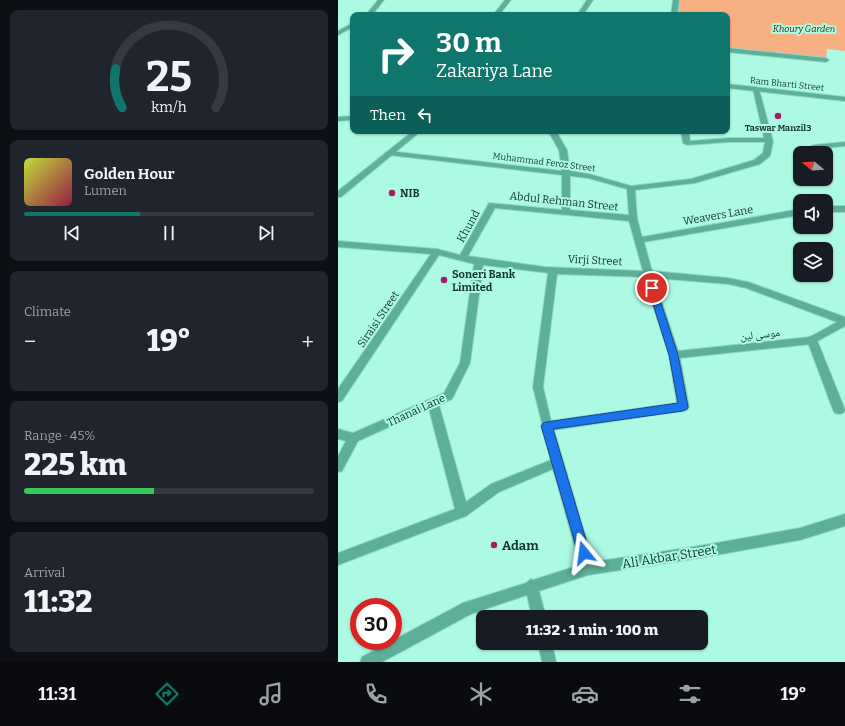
<!DOCTYPE html>
<html lang="en">
<head>
<meta charset="utf-8">
<style>
	:root { --surface:#171b24; --page:#20242c; --text:#f1f3f6; --muted:#9ea1a6; --line:#363941; --accent:#0f766e }
	body { margin:0; font-family:Bitter,"Noto Naskh Arabic",serif; background:var(--page); color:var(--text); height:100vh; display:flex; flex-direction:column; font-size:15px; white-space:nowrap }
	* { box-sizing:border-box; margin:0 }
	p { font-size:13px; color:var(--muted) }
	.icon { flex:none; width:22px; height:22px; fill:none; stroke:currentColor; stroke-width:2; stroke-linecap:round; stroke-linejoin:round }
	.map { position:relative; flex:1; overflow:hidden }
	.drawer { display:flex; flex-direction:column; gap:10px; padding:10px; background:#0d0f14; width:338px }
	.drawer>* { flex:none }
	.guide { position:absolute; left:12px; top:12px; width:380px; height:122px; border-radius:8px; box-shadow:0 1px 3px #0004; background:#0f766e; color:#fff; overflow:hidden }
	.needle { width:26px; rotate:288deg }
	.tools { position:absolute; left:455px; top:146px; display:grid; gap:8px }
	.tools a { display:grid; place-items:center; width:40px; height:40px; border-radius:8px; background:var(--surface); box-shadow:0 1px 3px #0004; font-size:20px }
	.speed { position:absolute; left:12px; top:598px; display:flex; gap:8px; font-size:20px; font-weight:700; text-align:center }
	.speed>* { display:grid; place-content:center; width:52px; height:52px; border-radius:50%; background:var(--surface); box-shadow:0 1px 3px #0004; line-height:1 }
	.speed .limit { border:6px solid #d22; background:#fff; color:#111 }
	.pin { position:absolute; display:grid; place-items:center; width:34px; height:34px; color:#fff; margin:-17px; border:2px solid #fff; border-radius:50%; box-shadow:0 1px 4px #0007 }
	.me { position:absolute; width:44px; margin:-22px; rotate:344deg; stroke-linejoin:round; filter:drop-shadow(0 0 3px #0008) }
	.turn { display:flex; align-items:center; gap:14px; height:84px; padding:0 20px; font-size:18px }
	.turn .icon { width:52px; height:52px; stroke-width:2.5 }
	.turn b { display:block; font-size:28px; line-height:34px }
	.then { display:flex; align-items:center; height:38px; padding:0 20px; background:#0003; gap:8px; font-size:15px }
	.big { font-size:30px; font-weight:800; line-height:1.1 }
	.drawer .card { flex:1; display:flex; flex-direction:column; justify-content:center; gap:6px; min-width:0; padding:0 14px; border-radius:8px; background:var(--page) }
	.drawer .dial { align-items:center; gap:0 }
	.dial svg { height:104px; overflow:visible; fill:none; stroke:var(--line); stroke-width:7; stroke-linecap:round; text-anchor:middle }
	.dial text { fill:var(--text); stroke:none }
	.song { display:flex; align-items:center; gap:12px }
	.cover { width:48px; height:48px; border-radius:6px; background:linear-gradient(135deg,hsl(70 70% 55%),hsl(340 70% 35%)) }
	.played { height:4px; border-radius:2px; background:linear-gradient(90deg,var(--accent) 40%,var(--line) 40%) }
	.keys { display:flex; justify-content:space-around; direction:ltr }
	.heat { display:flex; justify-content:space-between; align-items:center; font-size:22px; direction:ltr }
	.charge { height:6px; border-radius:3px; background:linear-gradient(90deg,#34c759 45%,var(--line) 0) }
	.trip { position:absolute; left:138px; top:610px; width:232px; height:40px; border-radius:8px; background:var(--surface); box-shadow:0 1px 3px #0004; font-weight:800; line-height:40px; text-align:center }
	.menu { display:flex; height:64px; justify-content:space-around; align-items:center; background:#090b0e; color:var(--muted) }
	.menu .icon { width:28px; height:28px }
	.menu .active { color:var(--accent) }
	.menu b { font-size:18px; color:var(--text) }
	main { display:flex; flex:1; min-height:0 }
	.map>svg:first-child { display:block }
</style>
</head>
<body>
<main>
<section class="drawer">
<div class="card dial"><svg viewBox="0 0 100 80">
<path d="M14 69A42 42 0 1 1 86 69"/>
<path d="M14 69A42 42 0 0 1 9 39" stroke="#0f766e"/>
<text x="50" y="56" font-size="32" font-weight="700">25</text>
<text x="50" y="72" font-size="11">km/h</text>
</svg></div>
<div class="card">
<div class="song"><i class="cover"></i><div><b>Golden Hour</b><p>Lumen</p></div></div>
<div class="played"></div>
<div class="keys"><svg class="icon" aria-label="previous" viewBox="0 0 24 24"><path d="M18 5L8 12l10 7zM5 5v14"/></svg><svg class="icon" aria-label="pause" viewBox="0 0 24 24"><path d="M8 5v14M16 5v14"/></svg><svg class="icon" aria-label="next" viewBox="0 0 24 24"><path d="M6 5l10 7-10 7zM19 5v14"/></svg></div>
</div>
<div class="card"><p>Climate</p>
<div class="heat"><a>−</a><b class="big">19°</b><a>+</a></div>
</div>
<div class="card"><p>Range · 45%</p><b class="big">225 km</b><div class="charge"></div></div>
<div class="card"><p>Arrival</p><b class="big">11:32</b></div>
</section>
<div class="map">
<svg width="507" height="662" viewBox="0 0 507 662">
	<rect width="100%" height="100%" fill="#acfae4"/>
	<!-- green -->
	<path fill="#f6b081" d="M338,0h169v51l-18,-2 -1,11 -99,-10v-35h-53z"/>
	<g fill="none" stroke-linecap="round" stroke-linejoin="round">
		<!-- service casing -->
		<g stroke="#91d6c3" stroke-width="2">
			<path id="service" d="M343,131h8l1,10 39,-3h40l4,2 -4,2h-40l-42,3 -4,-2z
				M507,142v4l-31,3 -4,-2 4,-2z
				M474,336l4,1 1,3 28,70 -2,3 -4,1 -4,-1 -2,-3 -26,-70 1,-3z"/>
		</g>
		<!-- minor casing -->
		<g stroke="#91d6c3" stroke-width="2">
			<path id="minor" d="M40,0h6l-12,15h-6z
				M249,0h6l-10,15h-6z
				M335,0h6l-2,15h-6z
				M15,23v4l-15,8v-4z
				M389,48l99,10 3,2 -3,2 -99,-10z
				M418,87l3,2 14,53 -3,14 -10,8 -65,19 -60,7 2,28 5,19 158,-28v6l-156,27 8,29 76,7 20,4 97,35v9l-33,18 -132,14 9,49 -2,3 -133,20 39,132 106,-16 101,-18 45,-14v12l-45,14 -101,18 -111,17 -49,16 7,26h-14l-5,-22 -56,19 -89,48h-22l2,-5 101,-54 63,-20 5,-4 2,1 47,-15 -27,-96 -54,23 -33,24 -128,49v-12l117,-44 -26,-100 -71,32 -16,30 -4,1v-16l8,-15 -8,-2v-10l15,4 91,-40 16,-30 14,-99 -35,-9 -97,146 -4,1v-13l93,-135 -93,-7v-6l99,8 23,6 29,-52 73,7v-35l-173,-20 -4,-2 4,-2 173,20 -3,-21 -11,-19h8l11,19 3,21 19,3 42,12 60,-7 63,-19 9,-7 2,-11 -12,-53zM232,176l18,2 39,11 2,26 -59,-5zM157,208l134,13 14,50 -98,-4 -77,-11zM145,265l65,8 -15,114 18,73 -60,24 -25,18 -27,-97 13,-6 18,-36zM219,274l87,3 25,78 8,48 -126,18 -8,-34zM316,278l74,6 18,4 91,34 -27,15 -132,14z
				M15,116v4l-15,1v-4z
				M488,206h19v6h-19z
				M200,643h14l4,19h-14z"/>
		</g>
		<!-- tertiary casing -->
		<g stroke="#91d6c3" stroke-width="2">
			<path id="tertiary" d="M167,0h6l-12,15h-6z
				M389,84l118,13v4l-118,-13z
				M75,131h8l-80,66h-3v-6z"/>
		</g>
		<!-- service -->
		<use href="#service" fill="#5cb09a" fill-rule="evenodd"/>
		<!-- minor -->
		<use href="#minor" fill="#5cb09a" fill-rule="evenodd"/>
		<!-- tertiary -->
		<use href="#tertiary" fill="#5cb09a" fill-rule="evenodd"/>
	</g>
	<!-- route -->
	<path fill="#1a73e8" stroke="#114b97" d="M314,285l4,3 22,67 10,52 -1,2 -4,2 -130,18 37,124 -2,4 -4,2 -4,-2 -2,-4 -37,-127 2,-3 3,-1 132,-19 -9,-48 -21,-67z"/>
	<!-- markers -->
	<g fill="#a51c65" stroke="#acfae4" stroke-width="1.5">
		<circle cx="440" cy="116" r="4"/>
		<circle cx="54" cy="193" r="4"/>
		<circle cx="106" cy="280" r="4"/>
		<circle cx="156" cy="545" r="4"/>
	</g>
	<g text-anchor="middle" stroke-width="4" stroke-linejoin="round" paint-order="stroke">
		<!-- far-park labels -->
		<g font-size="9" font-style="italic" fill="#452105" stroke="#acfae4">
			<text x="466" y="32">Khoury Garden</text>
		</g>
		<!-- far-street labels -->
		<g font-size="9" fill="#14342c" stroke="#acfae4">
			<text transform="translate(449 84) rotate(6)" y="3">Ram Bharti Street</text>
			<text transform="translate(206 162) rotate(7)" y="3">Muhammad Feroz Street</text>
		</g>
		<!-- far-poi labels -->
		<g font-size="9" font-weight="bold" fill="#14342c" stroke="#acfae4">
			<text x="440" y="131">Taswar Manzil3</text>
		</g>
		<!-- poi labels -->
		<g font-size="11" font-weight="bold" fill="#14342c" stroke="#acfae4" text-anchor="start">
			<text x="62" y="197">NIB</text>
			<text x="114" y="278">Soneri Bank<tspan x="114" dy="13">Limited</tspan></text>
		</g>
		<!-- street labels -->
		<g font-size="11" fill="#14342c" stroke="#acfae4">
			<text transform="translate(226 201) rotate(6)" y="4">Abdul Rehman Street</text>
			<text transform="translate(380 215) rotate(-10)" y="4">Weavers Lane</text>
			<text transform="translate(130 226) rotate(-61)" y="4">Khund</text>
			<text transform="translate(257 260) rotate(3)" y="4">Virji Street</text>
			<text transform="translate(40 319) rotate(-56)" y="4">Siraisi Street</text>
			<text transform="translate(422 334) rotate(-6)" y="4">موسی لین</text>
			<text transform="translate(78 410) rotate(-25)" y="4">Thanai Lane</text>
		</g>
		<!-- near-poi labels -->
		<g font-size="13" font-weight="bold" fill="#14342c" stroke="#acfae4" text-anchor="start">
			<text x="164" y="550">Adam</text>
		</g>
		<!-- near-street labels -->
		<g font-size="13" fill="#14342c" stroke="#acfae4">
			<text transform="translate(331 556) rotate(-9)" y="5">Ali Akbar Street</text>
		</g>
	</g>
</svg>
<div class="tools">
<a><svg class="needle" viewBox="-14 -14 28 28"><path d="M0-13l5 13h-10z" fill="#e53935"/><path d="M0 13l5-13h-10z" fill="#9ea1a6"/></svg></a>
<a><svg class="icon" aria-label="sound" viewBox="0 0 24 24"><path d="M4 9h4l5-4v14l-5-4H4zM17 9q2 3 0 6"/></svg></a>
<a><svg class="icon" aria-label="layers" viewBox="0 0 24 24"><path d="M12 4l9 5-9 5-9-5zM3 14l9 5 9-5"/></svg></a>
</div>
<div class="speed"><div class="limit">30</div></div>
<div class="pin" style="left:314px;top:288px;background:#d93025"><svg class="icon" aria-label="arrive" viewBox="0 0 24 24"><path d="M6 21V4h12l-3 4 3 4H6"/></svg></div>
<svg class="me" style="left:246px;top:553px" viewBox="-20 -20 40 40"><path d="M0-17L14 15 0 8-14 15z" fill="#1a73e8" stroke="#fff" stroke-width="4"/></svg>
<div class="trip">11:32 · 1 min · 100 m</div>
<div class="guide">
<div class="turn"><svg class="icon" aria-label="right" viewBox="0 0 24 24"><path d="M7 20v-9h11M14 6l5 5-5 5"/></svg><div><b>30 m</b>Zakariya Lane</div></div>
<div class="then">Then<svg class="icon" aria-label="left" viewBox="0 0 24 24"><path d="M17 20v-9H6M10 6l-5 5 5 5"/></svg></div>
</div>
</div>
</main>
<nav class="menu">
<b>11:31</b>
<svg class="icon active" aria-label="directions" viewBox="0 0 24 24"><path d="M12 3l9 9-9 9-9-9zM9 14v-3h6M13 9l2 2-2 2"/></svg>
<svg class="icon" aria-label="music" viewBox="0 0 24 24"><path d="M9 18V5l10-2v13"/><circle cx="6" cy="18" r="3"/><circle cx="16" cy="16" r="3"/></svg>
<svg class="icon" aria-label="phone" viewBox="0 0 24 24"><path d="M5 4h4l2 5-3 2q2 4 5 5l2-3 5 2v4C11 20 4 13 5 4z"/></svg>
<svg class="icon" aria-label="climate" viewBox="0 0 24 24"><path d="M12 3v18M4 7l16 10M4 17L20 7"/></svg>
<svg class="icon" aria-label="car" viewBox="0 0 24 24"><path d="M5 17H2v-5l4-1 3-4h7l3 4 3 1v5h-3M9 17h6M6 11h13"/><circle cx="7" cy="17" r="2"/><circle cx="17" cy="17" r="2"/></svg>
<svg class="icon" aria-label="filters" viewBox="0 0 24 24"><path d="M4 7h16M4 17h16"/><circle cx="9" cy="7" r="2"/><circle cx="15" cy="17" r="2"/></svg>
<b>19°</b>
</nav>
</body>
</html>
